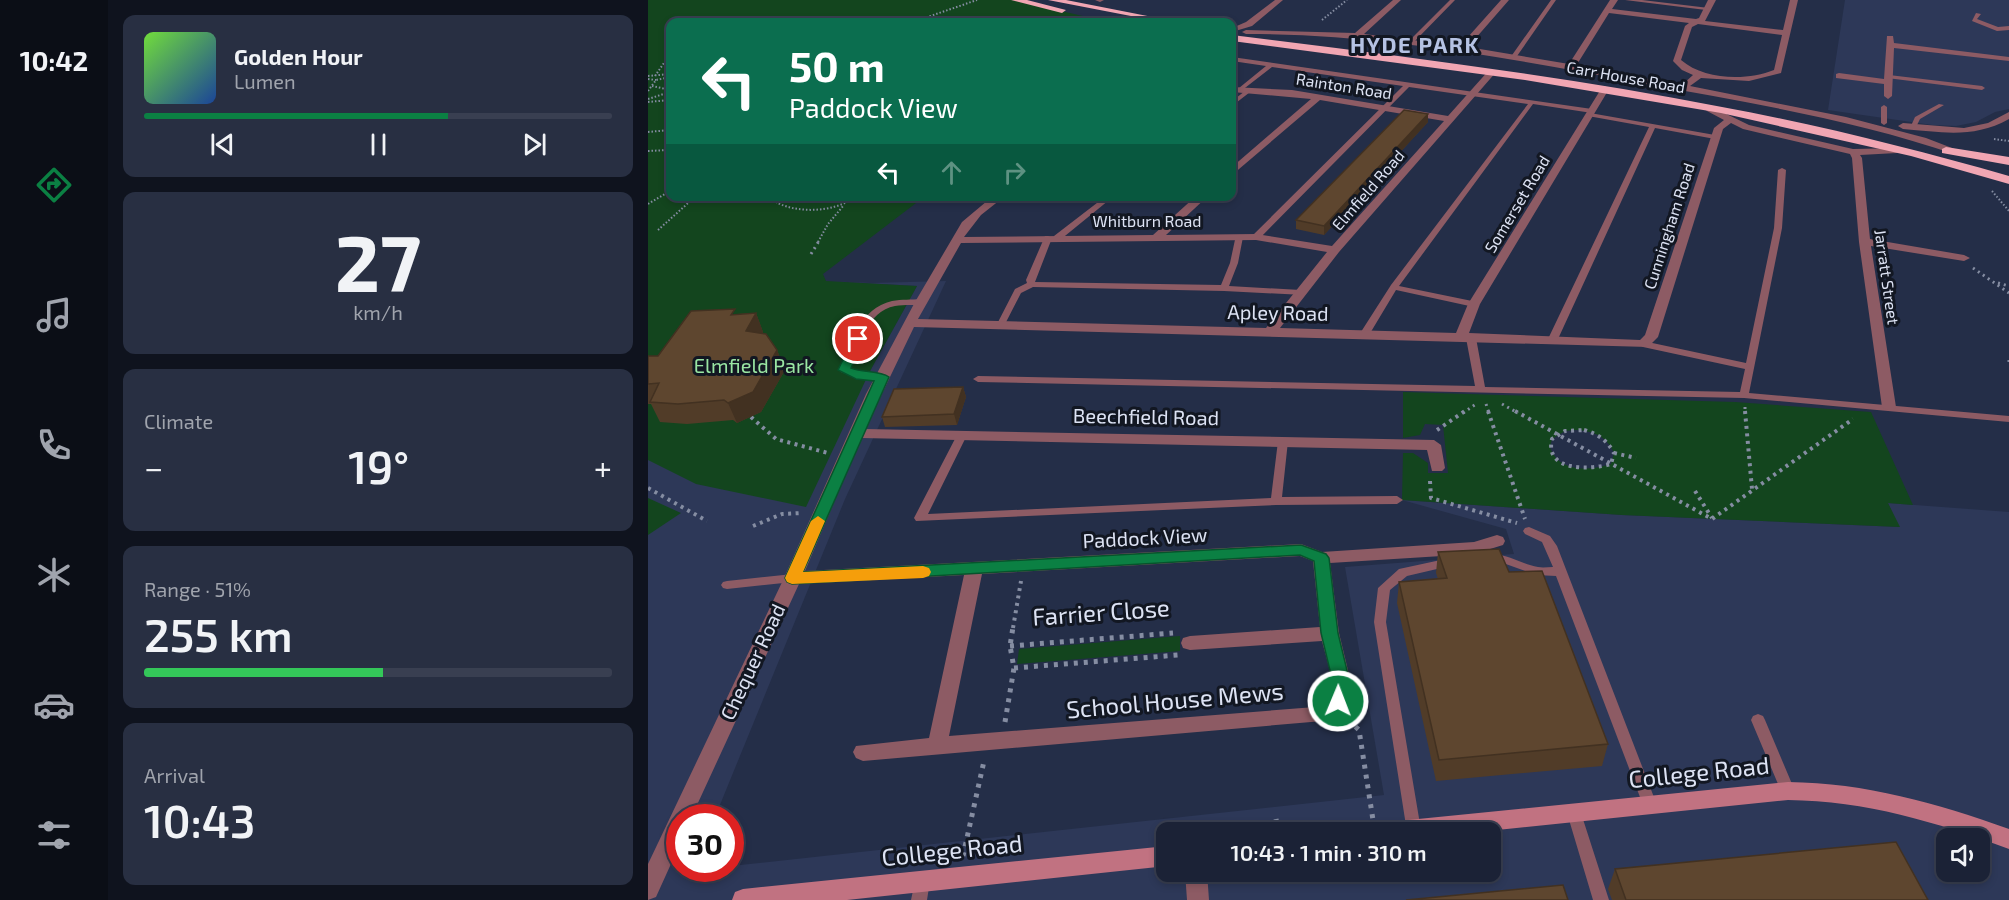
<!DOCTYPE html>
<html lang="en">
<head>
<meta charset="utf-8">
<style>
	:root { --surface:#1b2236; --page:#282f42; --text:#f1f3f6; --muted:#a0a4ad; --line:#393f51; --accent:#0b8043 }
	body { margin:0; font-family:"Exo 2",sans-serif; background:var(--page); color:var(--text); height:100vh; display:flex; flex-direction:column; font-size:22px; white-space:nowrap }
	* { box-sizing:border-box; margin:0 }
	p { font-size:20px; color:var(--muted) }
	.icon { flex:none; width:33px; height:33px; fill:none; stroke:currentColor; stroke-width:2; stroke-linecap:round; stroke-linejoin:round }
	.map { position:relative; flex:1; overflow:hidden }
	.drawer { display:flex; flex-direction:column; gap:15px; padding:15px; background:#0f131e; width:540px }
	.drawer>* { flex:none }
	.banner { position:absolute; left:18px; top:18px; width:570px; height:183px; border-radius:12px; box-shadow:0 3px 9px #0003,0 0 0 2px var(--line); background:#0b6e4f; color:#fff; overflow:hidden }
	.buttons { position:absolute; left:1288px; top:828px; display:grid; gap:12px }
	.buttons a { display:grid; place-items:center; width:54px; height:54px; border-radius:12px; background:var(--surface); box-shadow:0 3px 9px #0003,0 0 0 2px var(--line); font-size:30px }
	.speed { position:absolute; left:18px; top:804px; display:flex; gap:12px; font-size:30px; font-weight:700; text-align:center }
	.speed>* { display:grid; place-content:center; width:78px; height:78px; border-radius:50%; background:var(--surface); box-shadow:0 3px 9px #0003,0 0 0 2px var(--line); line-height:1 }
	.speed .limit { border:9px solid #d22; background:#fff; color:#111 }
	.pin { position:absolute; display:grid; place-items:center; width:51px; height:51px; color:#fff; margin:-26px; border:3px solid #fff; border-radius:50%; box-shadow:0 2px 6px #0007 }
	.me { position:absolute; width:66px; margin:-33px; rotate:1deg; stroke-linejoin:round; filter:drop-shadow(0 0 4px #0008) }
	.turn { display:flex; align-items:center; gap:21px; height:126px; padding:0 24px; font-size:27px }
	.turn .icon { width:78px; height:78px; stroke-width:2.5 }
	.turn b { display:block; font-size:42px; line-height:51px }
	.lanes { display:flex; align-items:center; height:57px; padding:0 24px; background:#0003; justify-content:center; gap:30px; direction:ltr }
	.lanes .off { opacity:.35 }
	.big { font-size:45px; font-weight:600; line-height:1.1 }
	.drawer .widget { flex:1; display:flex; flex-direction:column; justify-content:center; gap:9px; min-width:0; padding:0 21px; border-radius:12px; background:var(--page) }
	.drawer .dial { align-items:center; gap:0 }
	.dial b { font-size:78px; line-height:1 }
	.song { display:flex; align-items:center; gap:18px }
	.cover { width:72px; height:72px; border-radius:9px; background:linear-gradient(135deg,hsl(100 70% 55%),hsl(220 70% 35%)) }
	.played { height:6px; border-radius:3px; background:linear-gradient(90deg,var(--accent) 65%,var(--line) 65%) }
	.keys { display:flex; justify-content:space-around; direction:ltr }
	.heat { display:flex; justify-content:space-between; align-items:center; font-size:33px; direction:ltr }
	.charge { height:9px; border-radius:4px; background:linear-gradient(90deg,#34c759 51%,var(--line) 0) }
	.trip { position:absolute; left:508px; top:822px; width:345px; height:60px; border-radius:12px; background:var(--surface); box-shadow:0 3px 9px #0003,0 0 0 2px var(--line); font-weight:600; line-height:60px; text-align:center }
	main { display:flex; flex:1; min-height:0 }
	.tabs { display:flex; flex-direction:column; width:108px; justify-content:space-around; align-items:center; background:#0b0e16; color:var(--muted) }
	.tabs .icon { width:42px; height:42px }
	.tabs .active { color:var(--accent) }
	.tabs b { font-size:27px; color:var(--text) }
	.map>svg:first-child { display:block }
</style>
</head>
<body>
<main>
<nav class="tabs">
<b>10:42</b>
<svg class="icon active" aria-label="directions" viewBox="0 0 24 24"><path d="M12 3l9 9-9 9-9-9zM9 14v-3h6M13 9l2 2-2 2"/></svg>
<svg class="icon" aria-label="music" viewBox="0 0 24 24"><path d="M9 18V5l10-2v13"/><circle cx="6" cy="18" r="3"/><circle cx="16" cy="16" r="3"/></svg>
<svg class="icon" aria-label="phone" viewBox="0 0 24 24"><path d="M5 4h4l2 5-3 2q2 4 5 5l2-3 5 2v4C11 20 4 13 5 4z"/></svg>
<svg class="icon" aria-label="climate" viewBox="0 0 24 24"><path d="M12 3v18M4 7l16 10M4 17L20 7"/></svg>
<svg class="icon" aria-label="car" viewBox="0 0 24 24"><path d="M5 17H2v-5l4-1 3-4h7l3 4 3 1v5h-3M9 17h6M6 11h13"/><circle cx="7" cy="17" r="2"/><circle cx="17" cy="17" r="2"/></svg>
<svg class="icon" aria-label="filters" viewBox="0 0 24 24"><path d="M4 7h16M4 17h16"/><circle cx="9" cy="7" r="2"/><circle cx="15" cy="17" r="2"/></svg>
</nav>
<section class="drawer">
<div class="widget">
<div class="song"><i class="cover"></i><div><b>Golden Hour</b><p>Lumen</p></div></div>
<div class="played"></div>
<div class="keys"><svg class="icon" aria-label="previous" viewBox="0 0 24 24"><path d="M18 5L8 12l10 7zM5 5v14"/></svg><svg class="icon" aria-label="pause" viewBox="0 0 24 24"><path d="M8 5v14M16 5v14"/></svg><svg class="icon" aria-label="next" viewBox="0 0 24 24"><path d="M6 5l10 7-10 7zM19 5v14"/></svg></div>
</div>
<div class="widget dial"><b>27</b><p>km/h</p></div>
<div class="widget"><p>Climate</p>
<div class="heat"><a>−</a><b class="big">19°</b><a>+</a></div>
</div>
<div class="widget"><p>Range · 51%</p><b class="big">255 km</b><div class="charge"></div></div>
<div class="widget"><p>Arrival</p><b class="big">10:43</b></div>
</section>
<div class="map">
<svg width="1361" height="900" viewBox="0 0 1361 900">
	<rect width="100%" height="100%" fill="#242e48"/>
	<!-- built -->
	<path fill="#2d3858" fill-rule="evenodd" d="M1197,0h164v109l-14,3 -19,10 -20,4 -24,-1 -104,-15z
		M177,281l46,2 75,-2 -101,218 -130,318 -35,1v50h50l1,-2 653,-71 -39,-228 169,-13 -8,-25 -104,-29 220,15 277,12 -11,-24 121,9v388h-1361v-440l222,-89 47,-85zM519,832h324v40h-324zM1299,838h33v34h-33z"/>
	<!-- green -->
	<path fill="#13451e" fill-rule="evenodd" d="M0,0h367l93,22h-438v174l254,1 -101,77 3,7 91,5 -47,85 -64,136 -110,-23 -48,-24z
		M755,392l332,10 136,10 42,93 -25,-2 12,24 -278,-12 -220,-15 1,-47h10l15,10v10h20l-5,-48 -18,-1 -5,11 -17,3zM928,430c17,1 31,6 38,23l-3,11c-20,7 -53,9 -61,-17l2,-8 13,-8z
		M0,498l33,15 -33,22z
		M532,636v15l-163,13 2,-15z"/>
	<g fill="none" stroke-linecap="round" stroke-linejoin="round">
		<!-- path-far3 -->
		<path stroke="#858da2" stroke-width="2" stroke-dasharray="1.5 2" stroke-linecap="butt" d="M674,20l25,-20
			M265,22l64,-22
			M0,76l22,-2
			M7,76l13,-19
			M0,79l8,1
			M4,86l18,4
			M0,91l8,-11 14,-3
			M0,99l22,-7
			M0,102l22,-2
			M0,132l22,-2
			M1346,139l15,2
			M0,151l22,-1
			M1344,191l17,20
			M119,196c21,19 68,18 89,0
			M0,204l22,-13
			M10,230l38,-34
			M170,242l10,-18 16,-19"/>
		<!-- path-far2 -->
		<path stroke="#858da2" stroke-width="3" stroke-dasharray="2 4" stroke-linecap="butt" d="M163,254l8,-13
			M1325,268l36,25
			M1350,283l11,3
			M1361,360v6
			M838,404l3,9
			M854,404l16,9
			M1097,407v6
			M815,413l13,-9"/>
		<!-- path-far1 -->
		<path stroke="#858da2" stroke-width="4" stroke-dasharray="3 4.5" stroke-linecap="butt" d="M840,411l37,108
			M867,411l197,108 141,-100
			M1097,411l7,78
			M103,417l25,22 52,14
			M789,430l28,-19
			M936,430c14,4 23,10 30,23l-3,11c-20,6 -67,8 -59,-25l13,-8z
			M966,453l22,5
			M782,481l1,17 86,25
			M0,488l59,33
			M1047,491l17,27
			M105,526l29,-12 21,-1
			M365,628l8,-47"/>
		<!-- path -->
		<path stroke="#858da2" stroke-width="5" stroke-dasharray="4 6" stroke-linecap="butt" d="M362,646l163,-13
			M366,668l164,-13
			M700,720l11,10 14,90
			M357,722l9,-54 -4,-22 3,-19
			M628,819l2,13
			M315,856l21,-95
			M635,872l1,11"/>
		<!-- lane -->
		<path fill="#8d5b64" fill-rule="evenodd" d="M802,0h5l-43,44h-4v-2z
			M903,0h5l-41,59h-4l-1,-1z
			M977,0h17l67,8 -3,2z
			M1328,13l5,1 -4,5 21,8 11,-1v4l-12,1 -25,-10z
			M584,57l360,52 3,2 -3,2 -59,-9 -134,182 78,16v4l-3,1 -78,-17 -27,45 -5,3 -5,-3 32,-50 137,-181 -119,-17 -150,152h-6v-4l150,-149 -131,-19 -31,24 -3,-2 1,-1 27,-22 -34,-5z
			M1241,75l93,11 3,2 -3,2 -95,-12 -1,-1z
			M601,88l5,1 -22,17v-5z
			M1291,104l5,1 -24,14 -5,10h-4l-1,-1 5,-11z
			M1236,105l3,2v16l-3,2 -3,-2v-16z
			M942,113l125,22 3,2 -3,2 -60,-11 -97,211 -5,3 -5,-3 101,-212 -61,-11 -1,-1z
			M1134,168l4,2 -4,58 -33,165 260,23v6l-265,-24 -766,-16 -5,-3 5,-3 497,10 -9,-48 5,-3 5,3 9,49 255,5 5,-23 -102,-22 -5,-3 5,-3 103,22 28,-135 4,-58z
			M458,196h8l-54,44h-6v-4z
			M588,235h6l1,2 -5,26 -9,23 72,4 4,3 -1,2 -80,-4 -191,-4 -12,6 -18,35 -3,1 -4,-3 19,-37 12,-6 -1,-3 19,-44h3l4,2 -17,44 186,3 9,-22z
			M273,299l4,3 -1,2c-9,2 -19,0 -29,2 -28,5 -36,40 -46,63l13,5 23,1 2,2 -2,2 -24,1 -20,-8 -2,-2c12,-26 21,-62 53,-69 10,-2 19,-1 29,-2z
			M314,432l5,3 -39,79 343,-16 7,-57 5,-3 5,3 -6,56 115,-1 6,4 -6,4 -121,1 -360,16 -2,-3 43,-83z
			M881,527l21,9 7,10 100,259 -2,5 -5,2 -5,-2 -2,-5 -87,-229 -20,-1 -33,-12 -18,-1 -2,-3 2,-3c20,-5 34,8 53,11 5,1 10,0 15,0l-11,-25 -17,-8 -2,-3 2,-3z
			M802,558l4,1 2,3 -2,3 -47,11 -17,14 -4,32 35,208 -2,2h-12l-33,-210 4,-34 21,-19z
			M145,574l4,1 2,3 -2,3 -4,1 -66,7 -4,-1 -2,-3 2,-3 4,-1z
			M1110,714l5,2 2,4 30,71 -2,5 -5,1 -5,-1 -2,-5 -30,-71 2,-4z
			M926,806l5,2 2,5 28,87h-16l-26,-87 2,-5z
			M274,874l6,2 2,5 -3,19h-16l5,-24z"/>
		<!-- street -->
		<path fill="#8d5b64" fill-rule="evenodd" d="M447,0h9l-4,2z
			M627,0h8l-31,26 -20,6v-4l14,-6z
			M745,0h8l-37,34 96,12 41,-46h8l-41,47 101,17 41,-64h8l-6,9 84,10 3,-1 9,-18h8l-11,21 78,9 7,-30h8l-17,73 -32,8 -48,-3 -11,8 156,31 80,21 39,15 -8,2c-102,-35 -206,-52 -311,-71 -134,-25 -263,-50 -400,-50l-4,-2 4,-2 109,3zM961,13l80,10 -4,3 -12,35 9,9 11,5 -11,10 -106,-19zM1050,24l84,11 -8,35c-27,11 -70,10 -93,-10l11,-33z
			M1239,36h6l1,7 115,14v4l-115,-13 -2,48 -4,3 -4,-3v-12l-48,-6v-4l3,-1 45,6z
			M842,69l7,2 -158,181 -59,76 176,5 12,-29 133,-215 4,-3 4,3 -129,215 -11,29 171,7 5,-5 69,-207 10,-8 -17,-9 -2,-2 5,-3 39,19 104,24 47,-1 2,2 -5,3 -37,2 2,3 8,81 94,16 6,3 -6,3 -93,-15 25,161 -2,3 -5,1 -7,-4 -23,-165 -7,-84 -2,-4 -107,-25 -12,-6 -8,6 -65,208 -10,10 -734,-20 -49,102 569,11 7,5 4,23 -3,3h-10l-5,-21 -566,-12 -56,133 496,-27 21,8 152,-10 23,-7 6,2 2,4 -2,4 -29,9 -144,9 9,70 13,54 -7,20 -9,9 -13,5 -460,40 -7,-3 -3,-6 3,-6 73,-8 35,-163 -165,9 -108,234h-11v26l-24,53 -8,3v-36l136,-286 82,-184 49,-92 47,-80 31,-26h12l-24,19 -17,22 189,-2 43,-39h12l-42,39 90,-1 76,12 112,-125 -124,-21 -88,75v-8l79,-68 -79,-7v-5l60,3 156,26zM608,240l71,12 -61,76 -348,-9 43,-76zM652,556l13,5 7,66 -130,9 -7,2 -2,5 2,5 7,2 132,-9c5,22 21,55 -7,66l-366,29 33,-162z
			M1361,112v7c-36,20 -67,13 -106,10l-5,-3 5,-3 61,5 24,-5z
			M537,872h22l2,28h-22z"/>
		<!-- secondary -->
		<path fill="#c17281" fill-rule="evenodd" d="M1140,782c78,1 148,21 221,47v20c-73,-27 -143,-48 -221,-49l-310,32h-101l3,-7 8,-3z
			M519,846v20l-320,34h-115l3,-8 8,-3z"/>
		<!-- highway -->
		<path fill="#f1a6b3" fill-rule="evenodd" d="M363,0h16l39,10 -4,3z
			M400,0h18l112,22h-16z
			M584,35c164,21 328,40 490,72 97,18 192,42 287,69v8l-98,-28 -190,-43 -196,-33 -293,-39z
			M1298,147l63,10v8l-67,-12v-4z"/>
	</g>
	<!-- wall -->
	<path fill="#513c28" d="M780,114v8l-104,113 -28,-6v-9z
		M108,313l7,19 -1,2 15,16 8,20 -24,42 -24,11 -4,-3 -46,4 -27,-2 -9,-18h-3v-48h10l79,-42z
		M315,387l3,10 -9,28 -72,2 -3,-10z
		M790,552l71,20 99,172 -6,22 -166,15 -39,-178 2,-21 39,-3 -2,-6z
		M967,869l313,31h-316l-4,-11z"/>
	<!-- shaded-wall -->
	<path fill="#423121" d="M780,114v8l-104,113v-9z
		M108,313l7,19 -9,18 -8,-19z
		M129,350l8,20 -24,42 -24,11 -9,-20z
		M315,387l3,10 -9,28 -3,-11z"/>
	<!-- building -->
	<path fill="#5e462f" stroke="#423121" stroke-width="1.5" d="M756,110l24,4 -104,112 -28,-6z
		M87,309l-4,6 25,-2 -10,18 20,3 11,16 -24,42 -25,11 -4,-3 -46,4 -28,-2 9,-19 -11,1v-28h10l33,-45z
		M315,387l-9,27 -72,3 12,-28z
		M851,549l10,23 33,-1 66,173 -169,16 -40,-178 48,-4 -9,-26z
		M1248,842l32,58h-302l-11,-31z
		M915,885l5,15h-162z"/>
	<!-- route -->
	<path fill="#0b8043" stroke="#07532c" stroke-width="1.5" d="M210,335l6,4 -13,29c12,5 28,2 38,9l-86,195 498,-27 25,9 3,4 9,75 13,54 -7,19 -6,2 -6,-2 -3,-5 5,-14 -13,-54 -7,-72 -14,-6 -508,29 -5,-2 -2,-4 89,-197 -18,-2 -18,-9 15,-31z"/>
	<!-- slow -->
	<path fill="#f59e0b" d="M170,516l7,5 -22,51 120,-6 6,2 2,4 -2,4 -6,2 -131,6 -5,-2 -2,-4 26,-57z"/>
	<g text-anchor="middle" stroke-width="6" stroke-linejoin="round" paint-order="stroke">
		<!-- far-street labels -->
		<g font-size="16" fill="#dde3f4" stroke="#121722">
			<text transform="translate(978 77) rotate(10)" y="6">Carr House Road</text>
			<text transform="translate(696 86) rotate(9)" y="6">Rainton Road</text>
			<text transform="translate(720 190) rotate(-49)" y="6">Elmfield Road</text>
			<text transform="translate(869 204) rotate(-59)" y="6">Somerset Road</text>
			<text x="499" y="227">Whitburn Road</text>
			<text transform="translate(1021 226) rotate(-72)" y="6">Cunningham Road</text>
			<text transform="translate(1239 277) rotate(82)" y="6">Jarratt Street</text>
		</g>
		<!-- street labels -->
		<g font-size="20" fill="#dde3f4" stroke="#121722">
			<text transform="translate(630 313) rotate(1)" y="7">Apley Road</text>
			<text transform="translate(498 417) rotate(1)" y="7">Beechfield Road</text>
			<text transform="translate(497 538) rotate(-3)" y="7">Paddock View</text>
			<text transform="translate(105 662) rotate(-65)" y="7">Chequer Road</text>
		</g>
		<!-- park labels -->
		<g font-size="20" fill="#9ae6a3" stroke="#121722">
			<text x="106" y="373">Elmfield Park</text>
		</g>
		<!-- far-district labels -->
		<g font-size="22" font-weight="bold" letter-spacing="1.5" fill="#b5c2e3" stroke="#121722">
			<text x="767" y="53">HYDE PARK</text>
		</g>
		<!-- near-street labels -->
		<g font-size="24" fill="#dde3f4" stroke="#121722">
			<text transform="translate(453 613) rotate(-4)" y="8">Farrier Close</text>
			<text transform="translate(527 701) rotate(-5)" y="8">School House Mews</text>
			<text transform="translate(1051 773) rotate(-6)" y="8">College Road</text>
			<text transform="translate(304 851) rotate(-6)" y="8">College Road</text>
		</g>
	</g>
</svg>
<div class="buttons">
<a><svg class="icon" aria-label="sound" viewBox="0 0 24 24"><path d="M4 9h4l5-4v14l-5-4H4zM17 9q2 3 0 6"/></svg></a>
</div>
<div class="speed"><div class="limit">30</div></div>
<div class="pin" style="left:210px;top:339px;background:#d93025"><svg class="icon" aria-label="arrive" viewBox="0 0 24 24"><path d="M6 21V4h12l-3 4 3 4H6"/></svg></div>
<svg class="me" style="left:690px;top:701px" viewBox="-20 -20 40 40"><circle r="17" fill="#0b8043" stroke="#fff" stroke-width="3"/><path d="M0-11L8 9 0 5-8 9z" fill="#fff"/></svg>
<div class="trip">10:43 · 1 min · 310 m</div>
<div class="banner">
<div class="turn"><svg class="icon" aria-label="left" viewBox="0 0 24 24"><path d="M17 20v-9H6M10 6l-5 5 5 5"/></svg><div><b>50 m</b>Paddock View</div></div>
<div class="lanes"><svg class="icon" aria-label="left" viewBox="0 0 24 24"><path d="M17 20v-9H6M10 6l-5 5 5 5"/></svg><svg class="icon off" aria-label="ahead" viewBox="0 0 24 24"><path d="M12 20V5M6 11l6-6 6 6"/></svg><svg class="icon off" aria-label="right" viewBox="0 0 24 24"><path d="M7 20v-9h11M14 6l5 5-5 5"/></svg></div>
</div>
</div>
</main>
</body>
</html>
